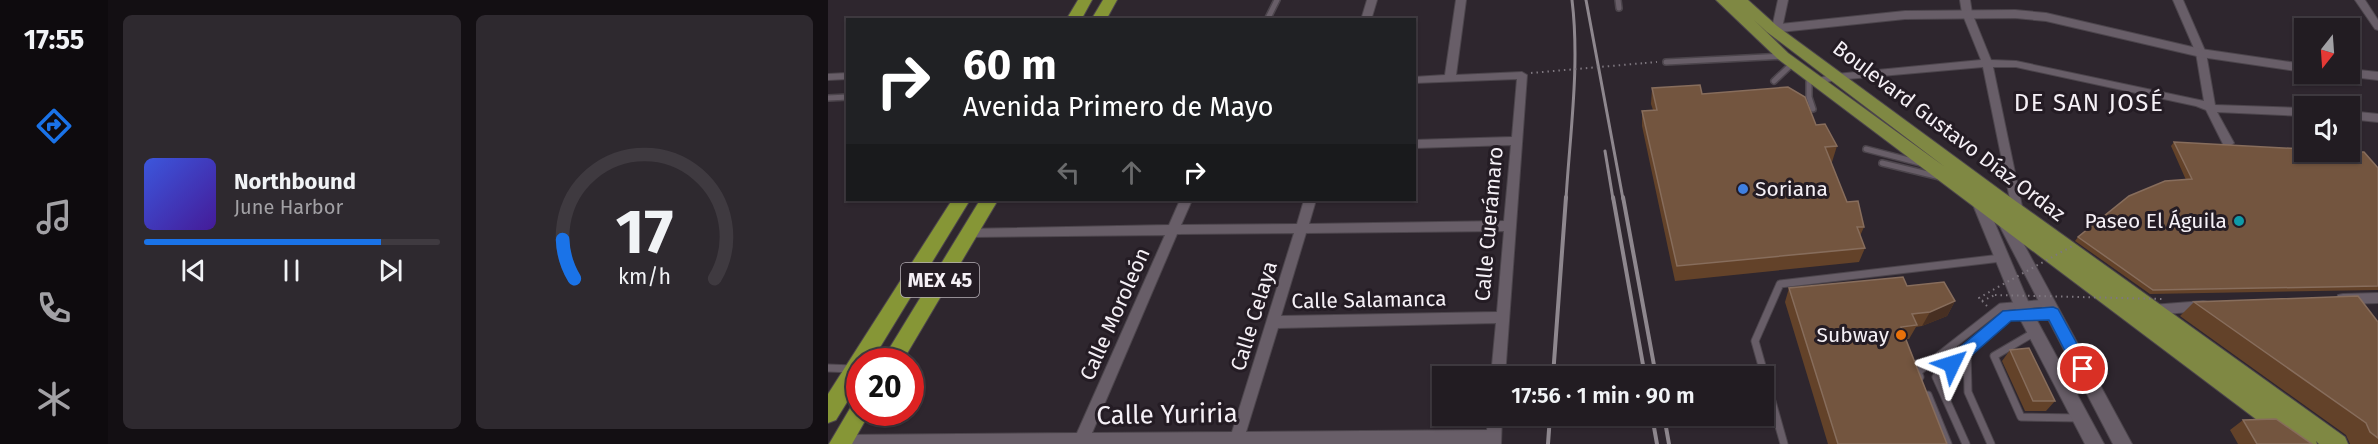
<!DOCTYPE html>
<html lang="en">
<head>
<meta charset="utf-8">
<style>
	:root { --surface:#221c22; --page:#2e292f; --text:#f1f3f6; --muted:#a2a1a5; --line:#3f3a40; --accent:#1a73e8 }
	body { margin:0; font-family:"Fira Sans",sans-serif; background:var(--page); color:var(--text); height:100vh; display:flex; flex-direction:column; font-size:22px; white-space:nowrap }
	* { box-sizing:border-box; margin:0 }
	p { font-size:20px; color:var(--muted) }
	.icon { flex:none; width:33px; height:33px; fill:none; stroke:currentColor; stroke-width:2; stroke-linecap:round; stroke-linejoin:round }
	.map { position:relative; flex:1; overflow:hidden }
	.panel { display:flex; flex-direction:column; gap:15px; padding:15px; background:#130f13; width:720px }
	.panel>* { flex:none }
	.hud { position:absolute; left:18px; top:18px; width:570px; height:183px; border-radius:0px; box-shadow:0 2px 4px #0004,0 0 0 2px var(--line); background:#202124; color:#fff; overflow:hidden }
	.needle { width:39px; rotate:197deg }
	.buttons { position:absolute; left:1466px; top:18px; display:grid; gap:12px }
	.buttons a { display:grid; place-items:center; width:66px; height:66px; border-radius:0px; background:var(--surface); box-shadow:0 2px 4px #0004,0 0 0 2px var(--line); font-size:30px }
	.speed { position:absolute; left:18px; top:348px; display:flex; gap:12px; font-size:30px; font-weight:700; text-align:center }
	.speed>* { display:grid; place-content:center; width:78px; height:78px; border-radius:50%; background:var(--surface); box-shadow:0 2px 4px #0004,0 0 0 2px var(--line); line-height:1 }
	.speed .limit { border:9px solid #d22; background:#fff; color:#111 }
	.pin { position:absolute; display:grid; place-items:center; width:51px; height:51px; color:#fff; margin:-26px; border:3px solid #fff; border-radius:50%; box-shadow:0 2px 6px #0007 }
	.me { position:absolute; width:66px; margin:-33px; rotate:49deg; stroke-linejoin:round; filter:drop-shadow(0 0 4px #0008) }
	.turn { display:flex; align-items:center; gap:21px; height:126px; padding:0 18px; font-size:27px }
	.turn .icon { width:78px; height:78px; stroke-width:2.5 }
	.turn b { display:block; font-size:42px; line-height:51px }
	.lanes { display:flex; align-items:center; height:57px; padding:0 18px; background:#0003; justify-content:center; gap:30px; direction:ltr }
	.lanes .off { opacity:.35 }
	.panel .card { flex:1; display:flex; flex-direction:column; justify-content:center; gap:9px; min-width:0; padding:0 21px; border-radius:9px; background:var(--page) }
	.panel .dial { align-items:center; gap:0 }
	.dial svg { height:156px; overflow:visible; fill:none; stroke:var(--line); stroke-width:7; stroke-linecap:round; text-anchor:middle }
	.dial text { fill:var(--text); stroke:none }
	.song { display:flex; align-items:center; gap:18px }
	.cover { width:72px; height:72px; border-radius:9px; background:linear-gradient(135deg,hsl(230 70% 55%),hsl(260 70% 35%)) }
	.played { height:6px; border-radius:3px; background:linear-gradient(90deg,var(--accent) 80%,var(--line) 80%) }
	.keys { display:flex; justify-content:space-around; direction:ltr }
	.panel .tiles { flex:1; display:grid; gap:15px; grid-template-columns:repeat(2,1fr) }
	.trip { position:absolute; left:604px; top:366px; width:342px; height:60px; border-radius:0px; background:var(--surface); box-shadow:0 2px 4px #0004,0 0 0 2px var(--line); font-weight:600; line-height:60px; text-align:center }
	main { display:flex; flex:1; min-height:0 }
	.tabs { display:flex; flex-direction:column; width:108px; justify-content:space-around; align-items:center; background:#0e0b0e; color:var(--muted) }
	.tabs .icon { width:42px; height:42px }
	.tabs .on { color:var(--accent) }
	.tabs b { font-size:27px; color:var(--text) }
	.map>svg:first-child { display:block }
</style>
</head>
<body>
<main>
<nav class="tabs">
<b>17:55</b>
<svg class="icon on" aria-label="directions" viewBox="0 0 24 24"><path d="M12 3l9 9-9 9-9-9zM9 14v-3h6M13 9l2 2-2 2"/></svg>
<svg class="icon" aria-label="music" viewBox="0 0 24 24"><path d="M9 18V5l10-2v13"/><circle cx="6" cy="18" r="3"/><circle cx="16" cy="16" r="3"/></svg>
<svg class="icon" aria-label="phone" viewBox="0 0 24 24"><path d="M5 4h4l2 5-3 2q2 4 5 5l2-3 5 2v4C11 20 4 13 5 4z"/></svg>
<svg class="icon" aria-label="climate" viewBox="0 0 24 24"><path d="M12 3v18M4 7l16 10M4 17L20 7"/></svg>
</nav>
<section class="panel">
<div class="tiles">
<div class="card">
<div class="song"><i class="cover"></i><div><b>Northbound</b><p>June Harbor</p></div></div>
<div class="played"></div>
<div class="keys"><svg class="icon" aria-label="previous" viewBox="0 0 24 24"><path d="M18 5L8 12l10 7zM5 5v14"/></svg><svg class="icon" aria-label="pause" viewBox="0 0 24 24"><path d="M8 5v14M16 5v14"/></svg><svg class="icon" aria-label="next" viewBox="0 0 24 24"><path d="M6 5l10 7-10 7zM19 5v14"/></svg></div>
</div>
<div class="card dial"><svg viewBox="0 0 100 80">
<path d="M14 69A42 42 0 1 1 86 69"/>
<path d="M14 69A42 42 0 0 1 8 49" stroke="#1a73e8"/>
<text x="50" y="56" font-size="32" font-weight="700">17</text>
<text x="50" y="72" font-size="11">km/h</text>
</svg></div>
</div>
</section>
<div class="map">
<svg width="1550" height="444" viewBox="0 0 1550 444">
	<rect width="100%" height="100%" fill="#2e262e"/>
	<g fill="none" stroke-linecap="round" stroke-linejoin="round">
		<!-- service-far1 casing -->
		<g stroke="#4c454c" stroke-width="8">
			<path id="service-far1" d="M790,0l1,8
				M439,20l10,-20
				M838,62l117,-6
				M981,76v21l4,12
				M946,81l19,-18
				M0,98l20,-1
				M1038,149l54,14
				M1054,163l58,14"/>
		</g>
		<!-- service casing -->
		<g stroke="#4c454c" stroke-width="9">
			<path id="service" d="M1207,332l-41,24 27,61 59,1
				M0,368l25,1
				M1092,377l-2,-5 83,-65 47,-4
				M1100,395l20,49
				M956,444l-29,-103 25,-57 221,-26
				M1138,444l-30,-67 31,-27
				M1163,444l-23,-52 -1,-42 41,-35 45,-2"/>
		</g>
		<!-- minor casing -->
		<g stroke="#4c454c" stroke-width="2">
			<path id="minor" d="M539,0h10l-6,20h-10z
				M628,0h10l-10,75 66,-3 5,3 -22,301h-14l5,-53 -218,5 -32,104 241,-2 1,-14h14l-1,28h-666l1,-7 5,-2 236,-2 88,-198 -196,2 -4,-2 -2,-3 2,-3 204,-4 11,-25h12l-11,25 116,-1 7,-24h12l-7,24 195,-3 7,-76 -97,3v-8l98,-3 5,-58 -103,4v-6l31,-2zM676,231l-7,81 -216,4 25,-83zM466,233l-62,199 -140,1 85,-199z
				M950,0h10l-6,28 -5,3 -5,-3z
				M1132,0h10l2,13 19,47 25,1 188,40 -8,-48 -23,-53h10l23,53 9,52 89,3v8l-87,-4 17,31 -6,4 -4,-1 -18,-36 -10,-4 -180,-39h-23l30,144 -6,5 -4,-2 -30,-147 -147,13 -18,4 -5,-3 1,-2 22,-5 145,-14 -19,-47z
				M1527,0h10l13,20v10l-3,-1z
				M20,73v6l-20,1v-6z
				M1521,111l29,3v8l-29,-3z
				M1550,293v10l-35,1 -5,-1 -1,-4 1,-4 5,-1z
				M1375,301l5,1 1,4 -1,4 -5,1 -51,4 -5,-1 -2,-4 2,-4 5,-1z"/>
		</g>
		<!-- tertiary casing -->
		<g stroke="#4c454c" stroke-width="2">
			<path id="tertiary" d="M1187,10l31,3 155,36 103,15v8l-103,-15 -155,-36 -31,-3 -110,1 -133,14 -6,-4 6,-4 133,-14z
				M1521,69l29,3v8l-34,-4 -1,-2h6z
				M1150,194l7,6 48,113 71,131h-19l-67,-129 -47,-115z
				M1175,213l5,2 124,229h-19l-117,-225 2,-4z"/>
		</g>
		<!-- primary casing -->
		<g stroke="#4c454c" stroke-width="2">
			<path id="primary" d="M888,0h32l29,26 226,166 342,245 3,7h-29l-3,-3 1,3h-28l-511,-385zM926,20l13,12 178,135 -157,-114z"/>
		</g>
		<!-- trunk casing -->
		<g stroke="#4c454c" stroke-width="2">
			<path id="trunk" d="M250,0h14l-11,20h-15z
				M275,0h14l-11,20h-15z
				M124,200h18l-99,162h-11v19l-24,39 -8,3v-29z
				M152,200h18l-96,162h-21z
				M32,402v10h10l-18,32h-23l23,-39z"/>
		</g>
		<!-- path -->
		<path stroke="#7e777f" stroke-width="2" stroke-dasharray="1.5 4" stroke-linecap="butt" d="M817,63l12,-1
			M1154,301l13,-6
			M1159,306l-8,-8 19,-11"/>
		<!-- service-far1 -->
		<use href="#service-far1" stroke="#685e68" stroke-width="5"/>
		<!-- service -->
		<use href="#service" stroke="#685e68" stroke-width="7"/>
		<!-- minor -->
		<use href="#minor" fill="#685e68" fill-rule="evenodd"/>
		<!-- tertiary -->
		<use href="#tertiary" fill="#685e68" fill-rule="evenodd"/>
		<!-- primary -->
		<use href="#primary" fill="#7f8843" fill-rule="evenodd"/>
		<!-- trunk -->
		<use href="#trunk" fill="#869636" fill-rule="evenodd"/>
		<!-- rail-far1 -->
		<path stroke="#8e878e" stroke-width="3" d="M758,0l37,199
			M777,151l8,48
			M738,199c4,-66 14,-134 6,-199"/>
		<!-- rail -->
		<path stroke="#8e878e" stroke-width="4" d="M785,197l32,179
			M795,197l33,179
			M725,376l13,-179
			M824,416l5,28
			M836,416l5,28
			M720,444l2,-28"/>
		<!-- path-bridge -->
		<path stroke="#7e777f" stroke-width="2" stroke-dasharray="1.5 4" stroke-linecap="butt" d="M703,73l114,-10
			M1170,287l76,-42
			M1167,295l168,4"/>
	</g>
	<!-- wall -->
	<path fill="#634229" d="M824,88l50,6 114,31 21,21 -5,16h-1l16,40 17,25 -4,9 5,12 -6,14 -184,19 -33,-155v-15l11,-1 -2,-6z
		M1346,142l204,26v122l-228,4 -75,-53 3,-4 108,-57 -15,-34z
		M1079,286l48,15 -8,15 -25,10 -6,1 -7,12h-3l41,105h-119l-43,-142 4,-14z
		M1366,302l184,20v122h-28l-4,-9 -166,-119z
		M1182,350l45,51 -9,10h-21l-23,-50z
		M1415,420l69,24h-74l-8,-14z"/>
	<!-- shaded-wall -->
	<path fill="#472f22" d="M1127,301l-8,15 -25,10 8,-14z"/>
	<!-- building -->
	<path fill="#73553f" stroke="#876d5c" stroke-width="1.5" d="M872,85l2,9 86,-7 17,10 11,28 9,-1 12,22 -12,1 22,55 11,-1 6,26h-7l8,21 -188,18 -35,-155 15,-1 -5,-22z
		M1346,142l130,7v3h60l14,16v118l-225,4 -75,-53 51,-41 36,-15 27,-2z
		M1075,277l4,9 37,-4 11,19 -25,11 -18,2 5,11 -16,2 46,117h-109l-49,-156z
		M1530,296l20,26v116l-8,-6 -4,-9 -172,-121z
		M1201,348l26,53h-22l-23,-51z
		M1448,419l36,25h-55l-14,-24z"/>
	<!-- route -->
	<path fill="#1a73e8" stroke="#114b97" stroke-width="1.5" d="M1225,307l5,2 30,55 3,5 -3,5h-11l-28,-54 -38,1 -54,47h-11l-2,-4 2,-5 57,-48z"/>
	<!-- markers -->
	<circle fill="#3f7fe0" stroke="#241c24" stroke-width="2" cx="915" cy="189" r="6"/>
	<circle fill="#0f9aa8" stroke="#241c24" stroke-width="2" cx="1411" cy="221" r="6"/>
	<circle fill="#e8710a" stroke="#241c24" stroke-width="2" cx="1073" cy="335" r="6"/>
	<g text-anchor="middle" stroke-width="6" stroke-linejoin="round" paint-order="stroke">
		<!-- shield labels -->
		<rect fill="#241c24" stroke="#b6b0b7" stroke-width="1.5" x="73" y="263" width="78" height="34" rx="4.5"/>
		<g font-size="20" font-weight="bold" fill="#f5f0f6">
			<text x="112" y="287">MEX 45</text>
		</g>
		<!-- street labels -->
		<g font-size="21" fill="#f5f0f6" stroke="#241c24">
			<text transform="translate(1121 131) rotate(37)" y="7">Boulevard Gustavo Díaz Ordaz</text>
			<text transform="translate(661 224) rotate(-85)" y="7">Calle Cuerámaro</text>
			<text transform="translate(541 300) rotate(-1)" y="7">Calle Salamanca</text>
			<text transform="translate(287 314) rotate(-66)" y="7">Calle Moroleón</text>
			<text transform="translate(426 316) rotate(-73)" y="7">Calle Celaya</text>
		</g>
		<!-- poi labels -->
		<g font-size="21" fill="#f5f0f6" stroke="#241c24" text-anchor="end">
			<text x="927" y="196" text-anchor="start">Soriana</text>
			<text x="1399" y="228">Paseo El Águila</text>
			<text x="1061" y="342">Subway</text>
		</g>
		<!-- quarter labels -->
		<g font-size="24" letter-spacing="1.5" fill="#f5f0f6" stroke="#241c24">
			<text x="1261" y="111">DE SAN JOSÉ</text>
		</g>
		<!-- near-street labels -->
		<g font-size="26" fill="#f5f0f6" stroke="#241c24">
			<text transform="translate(339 414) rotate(-1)" y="9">Calle Yuriria</text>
		</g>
	</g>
</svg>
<div class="buttons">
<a><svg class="needle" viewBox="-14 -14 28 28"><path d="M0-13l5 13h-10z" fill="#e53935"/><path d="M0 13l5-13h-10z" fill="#a2a1a5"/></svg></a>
<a><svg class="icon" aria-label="sound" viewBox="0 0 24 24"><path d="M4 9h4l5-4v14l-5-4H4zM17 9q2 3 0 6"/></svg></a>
</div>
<div class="speed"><div class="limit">20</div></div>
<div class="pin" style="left:1255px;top:369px;background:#d93025"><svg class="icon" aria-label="arrive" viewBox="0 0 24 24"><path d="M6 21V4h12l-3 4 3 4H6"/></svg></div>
<svg class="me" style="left:1124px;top:364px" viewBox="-20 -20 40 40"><path d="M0-17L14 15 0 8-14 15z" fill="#1a73e8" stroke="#fff" stroke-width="4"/></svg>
<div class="trip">17:56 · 1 min · 90 m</div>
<div class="hud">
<div class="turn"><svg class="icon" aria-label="right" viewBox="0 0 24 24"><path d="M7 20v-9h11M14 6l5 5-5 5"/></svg><div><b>60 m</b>Avenida Primero de Mayo</div></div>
<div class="lanes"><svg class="icon off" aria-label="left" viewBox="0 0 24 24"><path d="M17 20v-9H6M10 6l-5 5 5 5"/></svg><svg class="icon off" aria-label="ahead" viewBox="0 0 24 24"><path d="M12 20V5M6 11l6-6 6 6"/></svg><svg class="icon" aria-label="right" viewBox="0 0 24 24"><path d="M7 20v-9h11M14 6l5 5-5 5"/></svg></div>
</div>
</div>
</main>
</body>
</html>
